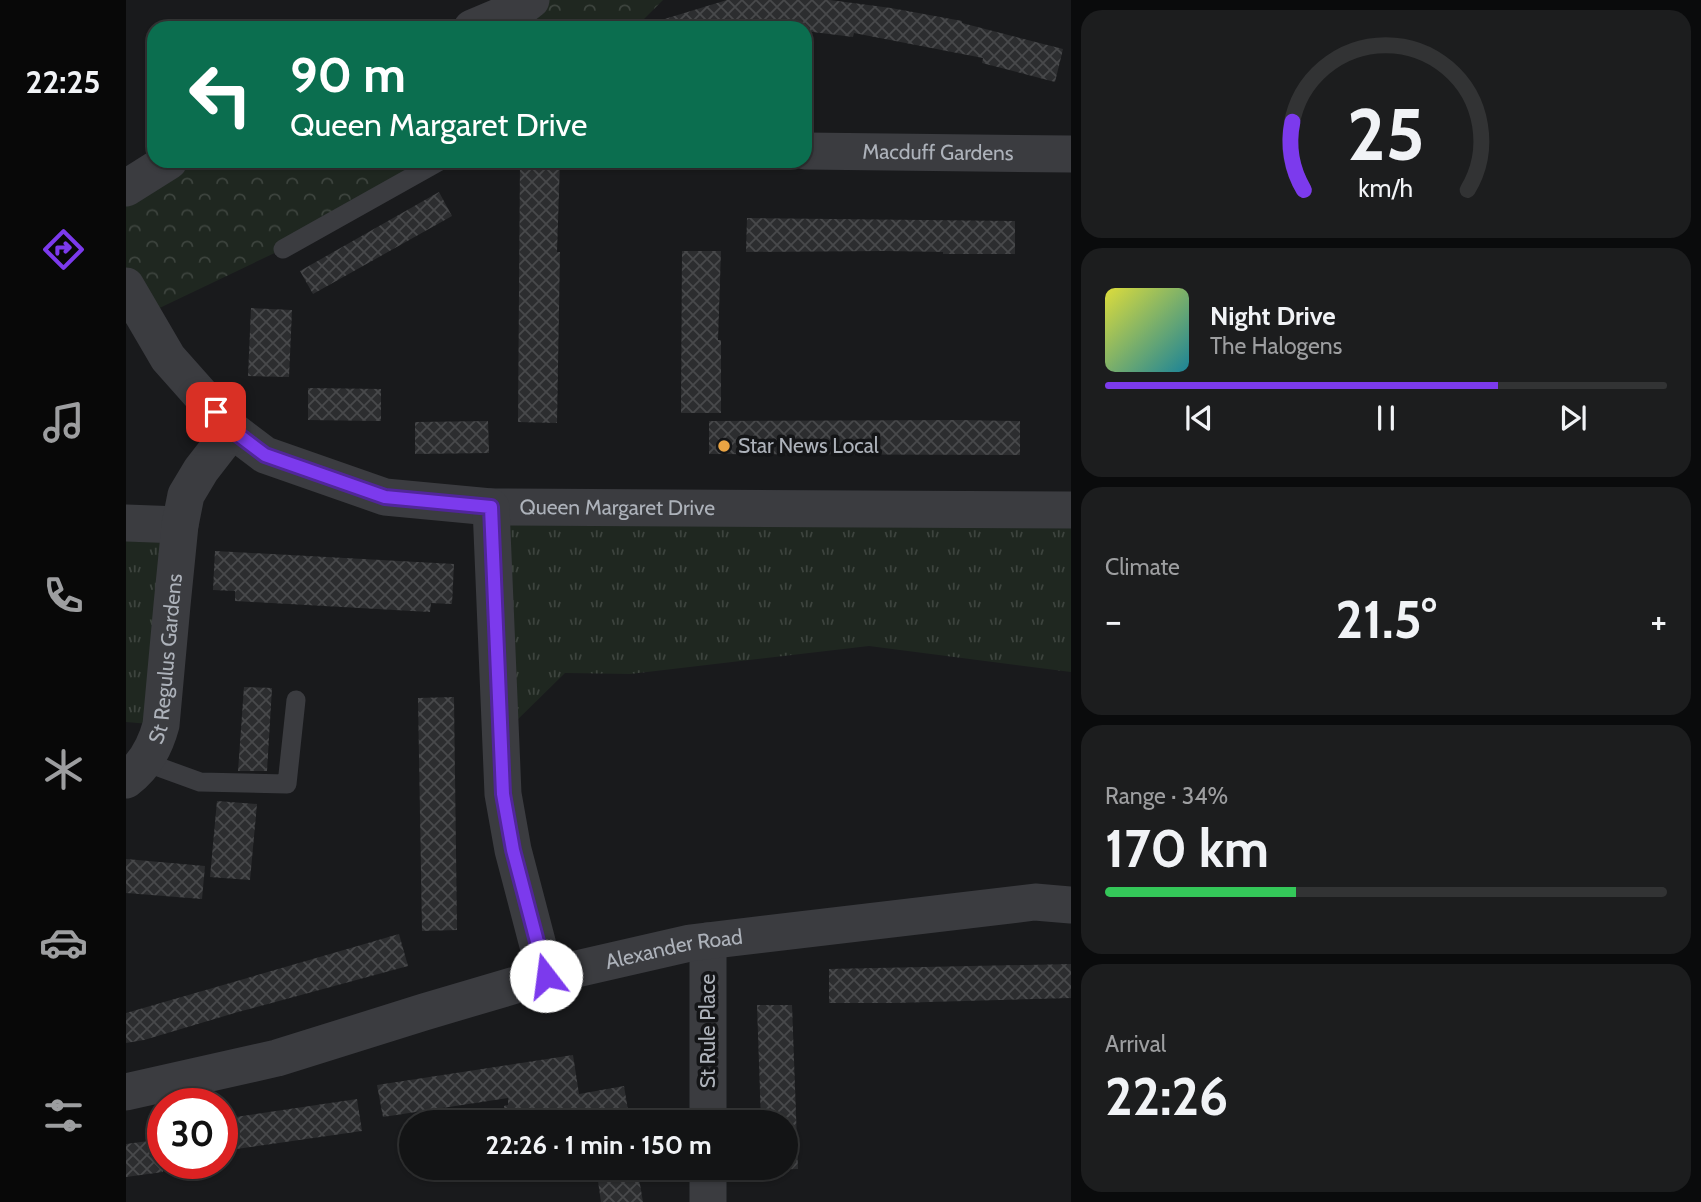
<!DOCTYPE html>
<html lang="en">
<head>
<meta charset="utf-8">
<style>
	:root { --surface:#131415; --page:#1c1d1e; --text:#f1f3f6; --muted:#9d9ea0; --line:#323334; --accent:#7c3aed }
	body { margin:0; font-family:Cabin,sans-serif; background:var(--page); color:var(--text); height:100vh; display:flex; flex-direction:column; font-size:26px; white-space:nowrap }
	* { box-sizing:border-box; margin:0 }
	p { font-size:23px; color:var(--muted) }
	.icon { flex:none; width:38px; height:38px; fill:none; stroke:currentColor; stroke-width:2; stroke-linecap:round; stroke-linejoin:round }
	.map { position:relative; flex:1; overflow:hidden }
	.details { display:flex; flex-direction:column; gap:10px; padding:10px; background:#0a0b0c; width:630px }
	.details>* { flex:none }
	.guide { position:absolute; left:21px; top:21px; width:665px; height:147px; border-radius:21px; box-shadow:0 2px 5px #0004,0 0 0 2px var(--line); background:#0b6e4f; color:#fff; overflow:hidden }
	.speed { position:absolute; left:21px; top:1088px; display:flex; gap:14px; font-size:35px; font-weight:700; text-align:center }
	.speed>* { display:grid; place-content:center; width:91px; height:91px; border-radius:50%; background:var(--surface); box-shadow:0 2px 5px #0004,0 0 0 2px var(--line); line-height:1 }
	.speed .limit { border:10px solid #d22; background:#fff; color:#111 }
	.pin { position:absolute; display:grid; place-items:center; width:60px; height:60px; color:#fff; margin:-30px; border-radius:14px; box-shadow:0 4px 10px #0006 }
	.me { position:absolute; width:77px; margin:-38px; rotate:345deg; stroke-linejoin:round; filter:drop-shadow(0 0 5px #0008) }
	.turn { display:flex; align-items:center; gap:24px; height:147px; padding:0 28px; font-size:32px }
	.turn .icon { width:91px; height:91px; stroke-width:2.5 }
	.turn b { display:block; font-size:49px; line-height:60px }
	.big { font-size:52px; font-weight:800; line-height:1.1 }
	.details .widget { flex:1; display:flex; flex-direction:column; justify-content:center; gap:10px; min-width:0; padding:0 24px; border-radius:21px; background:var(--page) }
	.details .dial { align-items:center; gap:0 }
	.dial svg { height:182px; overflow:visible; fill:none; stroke:var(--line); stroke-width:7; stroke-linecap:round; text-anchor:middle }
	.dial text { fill:var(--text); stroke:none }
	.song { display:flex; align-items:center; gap:21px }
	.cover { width:84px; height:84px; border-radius:10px; background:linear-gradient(135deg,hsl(60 70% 55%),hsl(190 70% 35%)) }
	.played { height:7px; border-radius:4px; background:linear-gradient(90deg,var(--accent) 70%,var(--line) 70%) }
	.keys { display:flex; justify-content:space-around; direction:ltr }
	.heat { display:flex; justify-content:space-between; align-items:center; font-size:38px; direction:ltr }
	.charge { height:10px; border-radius:5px; background:linear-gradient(90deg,#34c759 34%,var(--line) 0) }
	.trip { position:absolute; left:273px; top:1110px; width:399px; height:70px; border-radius:35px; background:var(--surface); box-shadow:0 2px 5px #0004,0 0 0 2px var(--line); font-weight:800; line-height:70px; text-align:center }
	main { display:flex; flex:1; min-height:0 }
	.tabs { display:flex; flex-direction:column; width:126px; justify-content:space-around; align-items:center; background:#080808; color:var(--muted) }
	.tabs .icon { width:49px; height:49px }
	.tabs .current { color:var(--accent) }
	.tabs b { font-size:32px; color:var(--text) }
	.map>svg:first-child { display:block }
</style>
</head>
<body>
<main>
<nav class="tabs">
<b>22:25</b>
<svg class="icon current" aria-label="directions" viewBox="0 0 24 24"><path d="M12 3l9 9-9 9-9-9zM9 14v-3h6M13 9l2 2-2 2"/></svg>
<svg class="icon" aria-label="music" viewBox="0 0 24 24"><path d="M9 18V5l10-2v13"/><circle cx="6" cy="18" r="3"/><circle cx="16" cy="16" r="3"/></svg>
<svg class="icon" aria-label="phone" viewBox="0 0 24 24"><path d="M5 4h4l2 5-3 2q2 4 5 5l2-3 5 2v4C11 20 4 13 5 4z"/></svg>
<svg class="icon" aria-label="climate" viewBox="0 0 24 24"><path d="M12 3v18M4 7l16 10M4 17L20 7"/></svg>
<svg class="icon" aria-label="car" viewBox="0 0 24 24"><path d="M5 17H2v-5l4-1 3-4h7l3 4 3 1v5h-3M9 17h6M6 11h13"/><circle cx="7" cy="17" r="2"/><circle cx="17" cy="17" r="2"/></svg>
<svg class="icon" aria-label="filters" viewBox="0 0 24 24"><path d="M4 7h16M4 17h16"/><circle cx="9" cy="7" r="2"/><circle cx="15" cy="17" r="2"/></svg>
</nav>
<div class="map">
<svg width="945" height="1202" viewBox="0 0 945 1202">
	<defs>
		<pattern id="grass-tufts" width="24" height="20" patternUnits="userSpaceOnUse" patternTransform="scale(1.75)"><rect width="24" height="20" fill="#1f2720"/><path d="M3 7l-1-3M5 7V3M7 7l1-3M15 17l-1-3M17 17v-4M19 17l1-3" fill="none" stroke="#3d443e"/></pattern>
		<pattern id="forest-crowns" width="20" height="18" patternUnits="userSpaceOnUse" patternTransform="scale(1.75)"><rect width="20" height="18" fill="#1f2720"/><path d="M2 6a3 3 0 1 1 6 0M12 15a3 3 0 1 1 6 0" fill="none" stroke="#3d443e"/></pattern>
		<pattern id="building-cross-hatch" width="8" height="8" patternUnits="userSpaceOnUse" patternTransform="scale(1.75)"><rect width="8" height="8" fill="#2c2d2f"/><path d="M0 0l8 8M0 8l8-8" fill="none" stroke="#48494b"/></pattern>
	</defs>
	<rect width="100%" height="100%" fill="#191a1c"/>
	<!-- grass -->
	<path fill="url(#grass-tufts)" d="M365,507l580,3v162l-202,-26 -239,28 -65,-1 -64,63z
		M0,523l54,2 -19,200 -35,-3z"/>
	<!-- forest -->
	<path fill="url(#forest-crowns)" d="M405,0h132l-28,28h-166z
		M49,161h265l-157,88 -157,75v-134z"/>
	<!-- building -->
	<path fill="url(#building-cross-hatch)" d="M601,0h103l61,8 71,13v2l101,26 -8,33 -73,-19 1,-5 -129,-25 -1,4 -48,-6v-3h-146l-1,-7z
		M394,161h40l-3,91h3l-3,171 -39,-1z
		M313,192l13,24 -139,78 -13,-23z
		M621,218l268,3v33h-72v-2l-58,-1 -139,1z
		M556,251h39l-3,89h3v73h-40z
		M125,308l41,2 -3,67 -41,-1z
		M182,388l73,1v32l-73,-1z
		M834,420l60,1v34l-311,-1v-33z
		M362,421l1,32 -74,1v-32z
		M89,551l239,13 -2,40 -21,-1 -1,9 -195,-11v-10l-22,-1z
		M118,687l28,1 -5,83h-29z
		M328,697l3,233 -35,1 -4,-233z
		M91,801l40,3 -7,76 -40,-3z
		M0,859l79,7 -3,33 -76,-6z
		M273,934l9,32 -170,46 -94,28 -18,3v-30z
		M945,964v34l-177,5h-65v-34z
		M631,1005h35l6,164 -35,1v-3h23v-45h-25z
		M447,1055l6,39 45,-8 6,36h-124l-2,-16 4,-1v-7l-125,19 -6,-32z
		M231,1099l5,32 -140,20v-32z
		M37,1139v33l-37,5v-33z
		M470,1167h41l6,35h-42z"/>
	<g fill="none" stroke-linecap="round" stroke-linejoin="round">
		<!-- service -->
		<path stroke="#3b3c40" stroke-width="19" d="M157,249l157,-88
			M19,762l55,20 87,2 9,-84"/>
		<!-- minor -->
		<g stroke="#3b3c40" stroke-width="37">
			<path d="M346,28l50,-21 9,-7"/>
			<path id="s1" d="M679,151l266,3"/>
			<path d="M0,188l43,-27"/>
			<path id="s2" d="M0,286l42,72 64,72 33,25 120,42 106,10 580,3"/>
			<path d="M365,507l12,287 10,56 33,126"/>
			<path d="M0,523l54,2"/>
			<path id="s3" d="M0,780c19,-14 29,-33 35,-55l11,-120 8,-80 6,-30 15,-25 31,-40"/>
			<path d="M582,941v181"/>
			<path id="s4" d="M0,1092l151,-34 147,-46 122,-36 144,-33 345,-41 36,3"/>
			<path d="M582,1167v35"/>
		</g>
	</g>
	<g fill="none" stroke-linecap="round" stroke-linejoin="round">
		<!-- route casing -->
		<g stroke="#51269a" stroke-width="18">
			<path id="route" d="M90,412l16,18 33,25 120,42 106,10 12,287 10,56 33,126"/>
		</g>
		<!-- route -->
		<use href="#route" stroke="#7c3aed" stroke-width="12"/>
	</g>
	<!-- markers -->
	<circle fill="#eaa443" stroke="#141517" stroke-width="2.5" cx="598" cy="446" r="7"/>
	<g text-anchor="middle" stroke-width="7" stroke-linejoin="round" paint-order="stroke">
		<!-- street labels -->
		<g font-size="21" fill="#adb2ba" stroke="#141517">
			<text dy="7" stroke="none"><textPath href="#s1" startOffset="133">Macduff Gardens</textPath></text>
			<text dy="7" stroke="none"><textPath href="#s2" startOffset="581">Queen Margaret Drive</textPath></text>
			<text dy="7" stroke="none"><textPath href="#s3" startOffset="133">St Regulus Gardens</textPath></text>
			<text dy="7" stroke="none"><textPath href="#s4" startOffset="567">Alexander Road</textPath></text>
			<text transform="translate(582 1031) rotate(-90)" y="7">St Rule Place</text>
		</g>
		<!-- poi labels -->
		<g font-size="21" fill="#adb2ba" stroke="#141517" text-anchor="start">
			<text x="612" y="453">Star News Local</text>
		</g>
	</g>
</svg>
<div class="speed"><div class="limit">30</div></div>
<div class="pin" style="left:90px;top:412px;background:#d93025"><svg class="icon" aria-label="arrive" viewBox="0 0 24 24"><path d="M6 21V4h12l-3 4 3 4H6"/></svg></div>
<svg class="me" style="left:420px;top:976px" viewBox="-20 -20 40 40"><circle r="19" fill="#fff"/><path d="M0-13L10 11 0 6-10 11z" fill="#7c3aed"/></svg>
<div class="trip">22:26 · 1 min · 150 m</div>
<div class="guide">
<div class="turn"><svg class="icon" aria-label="left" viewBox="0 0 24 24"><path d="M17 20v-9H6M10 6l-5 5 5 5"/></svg><div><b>90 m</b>Queen Margaret Drive</div></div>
</div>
</div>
<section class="details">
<div class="widget dial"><svg viewBox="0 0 100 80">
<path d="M14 69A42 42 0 1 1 86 69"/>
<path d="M14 69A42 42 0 0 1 9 39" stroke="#7c3aed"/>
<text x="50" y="56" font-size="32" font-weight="700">25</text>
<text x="50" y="72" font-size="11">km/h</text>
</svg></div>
<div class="widget">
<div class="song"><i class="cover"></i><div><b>Night Drive</b><p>The Halogens</p></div></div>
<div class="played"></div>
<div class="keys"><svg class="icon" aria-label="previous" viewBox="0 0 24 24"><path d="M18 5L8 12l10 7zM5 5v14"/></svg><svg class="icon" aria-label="pause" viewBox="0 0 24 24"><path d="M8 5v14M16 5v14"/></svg><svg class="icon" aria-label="next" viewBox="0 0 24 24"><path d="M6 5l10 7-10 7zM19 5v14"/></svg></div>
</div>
<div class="widget"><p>Climate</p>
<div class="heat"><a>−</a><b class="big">21.5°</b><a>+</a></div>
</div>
<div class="widget"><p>Range · 34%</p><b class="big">170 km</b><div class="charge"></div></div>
<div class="widget"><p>Arrival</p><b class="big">22:26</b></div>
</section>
</main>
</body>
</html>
